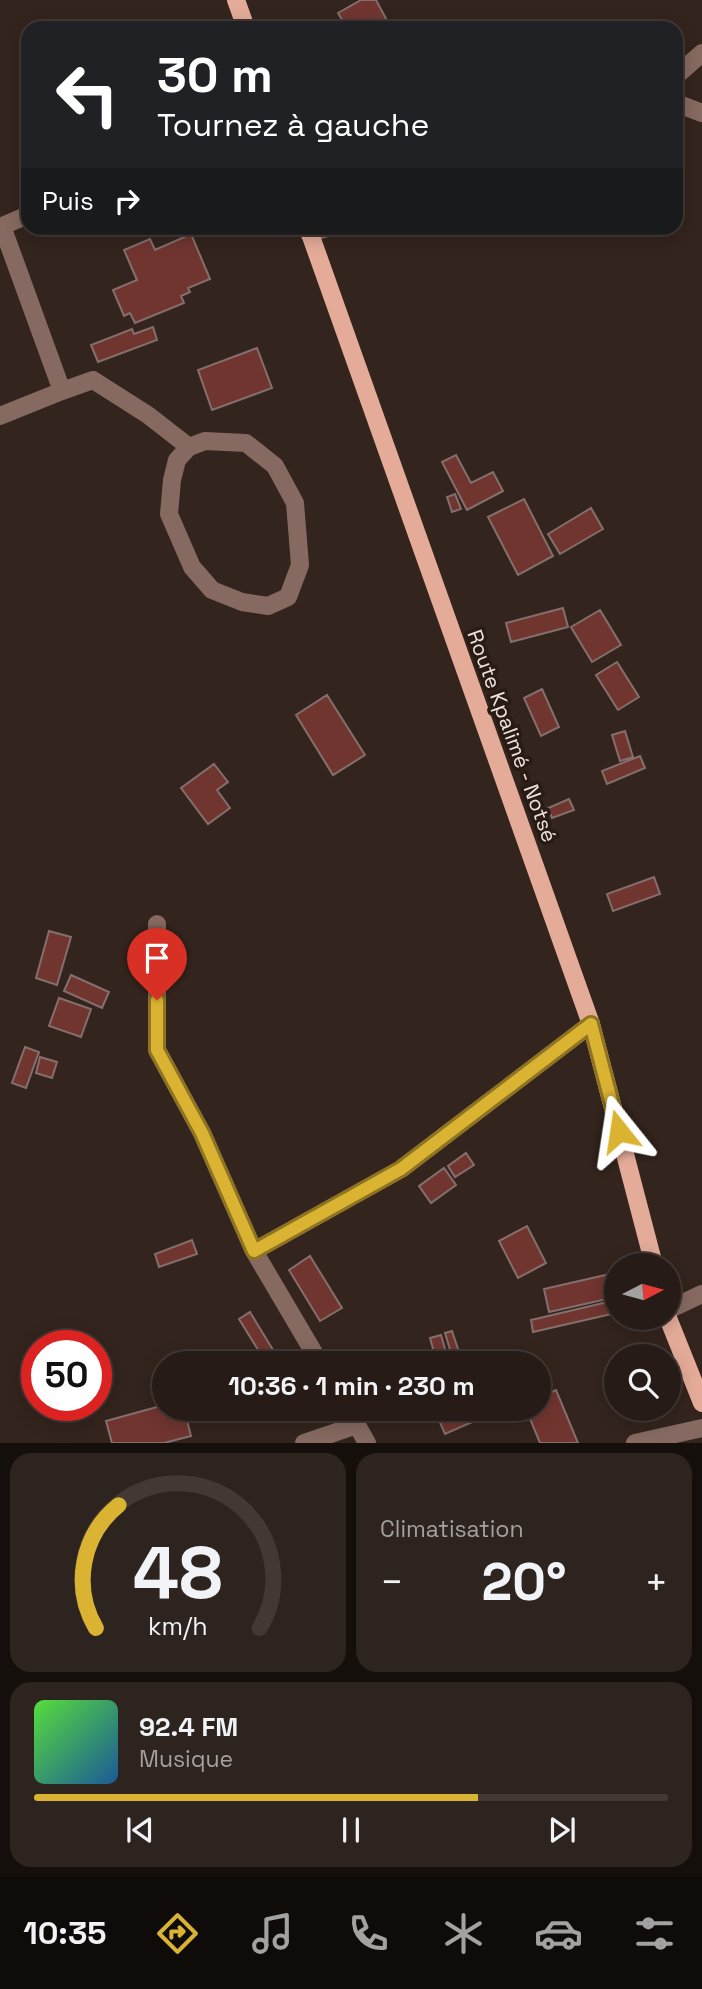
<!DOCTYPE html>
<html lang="fr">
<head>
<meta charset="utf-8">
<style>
	:root { --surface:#261b16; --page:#2e241f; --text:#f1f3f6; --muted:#a4a1a1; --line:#423935; --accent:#dab333 }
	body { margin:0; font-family:"Space Grotesk",sans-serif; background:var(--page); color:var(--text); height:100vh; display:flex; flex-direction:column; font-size:26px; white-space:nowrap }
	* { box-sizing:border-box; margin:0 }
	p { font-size:23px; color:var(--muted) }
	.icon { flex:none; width:38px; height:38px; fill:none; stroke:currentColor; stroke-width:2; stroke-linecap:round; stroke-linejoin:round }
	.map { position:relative; height:1443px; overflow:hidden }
	.side { display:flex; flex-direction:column; gap:10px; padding:10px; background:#150f0c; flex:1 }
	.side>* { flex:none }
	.top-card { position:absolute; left:21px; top:21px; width:662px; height:214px; border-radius:21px; box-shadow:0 4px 18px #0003,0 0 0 2px var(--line); background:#202124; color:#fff; overflow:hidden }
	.needle { width:46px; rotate:84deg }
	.buttons { position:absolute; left:604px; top:1253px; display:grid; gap:14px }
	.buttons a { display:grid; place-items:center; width:77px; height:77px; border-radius:50%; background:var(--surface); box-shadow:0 4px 18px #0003,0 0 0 2px var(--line); font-size:35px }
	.speed { position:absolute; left:21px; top:1330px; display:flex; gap:14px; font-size:35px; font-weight:700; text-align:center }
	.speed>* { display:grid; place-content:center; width:91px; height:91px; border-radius:50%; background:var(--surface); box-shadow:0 4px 18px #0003,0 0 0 2px var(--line); line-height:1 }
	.speed .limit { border:10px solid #d22; background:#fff; color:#111 }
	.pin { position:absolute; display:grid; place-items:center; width:60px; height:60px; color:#fff; margin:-72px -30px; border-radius:50% 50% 50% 0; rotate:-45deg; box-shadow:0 0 7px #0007 }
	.pin .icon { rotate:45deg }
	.me { position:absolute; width:77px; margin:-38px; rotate:345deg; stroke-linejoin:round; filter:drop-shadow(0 0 5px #0008) }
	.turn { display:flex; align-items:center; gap:24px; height:147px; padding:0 21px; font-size:32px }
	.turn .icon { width:91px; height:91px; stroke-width:2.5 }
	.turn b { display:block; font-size:49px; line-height:60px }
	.then { display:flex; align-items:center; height:66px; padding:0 21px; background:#0003; gap:14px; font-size:26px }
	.big { font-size:52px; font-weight:600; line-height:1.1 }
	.side .widget { flex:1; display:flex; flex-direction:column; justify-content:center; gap:10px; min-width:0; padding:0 24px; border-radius:21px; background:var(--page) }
	.side .dial { align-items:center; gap:0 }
	.dial svg { height:182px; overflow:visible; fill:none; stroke:var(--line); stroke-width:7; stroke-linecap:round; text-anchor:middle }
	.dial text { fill:var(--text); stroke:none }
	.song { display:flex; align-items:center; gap:21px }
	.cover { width:84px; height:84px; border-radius:10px; background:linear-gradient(135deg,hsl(110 70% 55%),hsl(210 70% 35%)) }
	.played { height:7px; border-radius:4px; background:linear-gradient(90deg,var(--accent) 70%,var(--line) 70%) }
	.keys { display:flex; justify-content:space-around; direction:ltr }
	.heat { display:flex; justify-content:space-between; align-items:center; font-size:38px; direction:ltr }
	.side .tiles { flex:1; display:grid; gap:10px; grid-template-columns:1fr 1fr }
	.widget:last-child { grid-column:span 2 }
	.trip { position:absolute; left:152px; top:1351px; width:399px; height:70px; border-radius:35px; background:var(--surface); box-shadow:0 4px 18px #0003,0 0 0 2px var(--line); font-weight:600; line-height:70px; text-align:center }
	.tabs { display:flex; height:112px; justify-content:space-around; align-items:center; background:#0f0b09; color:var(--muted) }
	.tabs .icon { width:49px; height:49px }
	.tabs .active { color:var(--accent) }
	.tabs b { font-size:32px; color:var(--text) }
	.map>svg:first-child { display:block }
</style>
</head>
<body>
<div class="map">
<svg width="702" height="1443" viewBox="0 0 702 1443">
	<rect width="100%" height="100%" fill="#33241d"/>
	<!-- building -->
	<path fill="#713530" stroke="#846f6d" stroke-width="2" d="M361,0h15l15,28h-44l-9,-15z
		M191,234l19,45 -22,9 2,4 -9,4 3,7 -49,20 -5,-10 -6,3 -11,-26 24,-10 -13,-30 26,-11 5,11z
		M153,327l4,13 -59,22 -7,-17 41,-16 2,5z
		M257,348l15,40 -60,22 -14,-40z
		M456,455l15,28 22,-11 10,19 -36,19 -25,-48z
		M455,494l6,15 -9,3 -5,-15z
		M524,499l29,57 -35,19 -30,-58z
		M591,508l12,21 -43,25 -12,-20z
		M563,608l5,19 -57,15 -5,-19z
		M600,610l21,35 -29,17 -21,-35z
		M617,662l22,35 -21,13 -22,-35z
		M542,689l17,38 -18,9 -17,-38z
		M327,695l38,60 -32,20 -37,-60z
		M625,731l8,26 -13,4 -8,-26z
		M640,756l5,12 -38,16 -5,-13z
		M214,764l14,18 -11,8 13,18 -22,16 -27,-36z
		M569,799l5,11 -22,8 -4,-10z
		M654,877l6,17 -47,17 -6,-17z
		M49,931l22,6 -14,48 -21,-7z
		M71,975l38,17 -7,16 -38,-17z
		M59,998l32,11 -10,28 -32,-11z
		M25,1047l14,5 -13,36 -14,-5z
		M40,1057l17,5 -5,16 -16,-5z
		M466,1153l8,12 -19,12 -7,-11z
		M444,1168l12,17 -25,18 -12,-17z
		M527,1226l19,37 -28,15 -19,-37z
		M192,1240l5,14 -38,13 -4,-13z
		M310,1256l32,52 -22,13 -31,-51z
		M614,1273l2,24 -67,15 -5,-23z
		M616,1300v13l-83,19 -2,-12z
		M250,1312l31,51h-15l-27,-44z
		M452,1331l10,30 -8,2 -9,-30z
		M441,1335l8,28h-12l-7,-25z
		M377,1351l4,12h-31l-1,-3z
		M556,1390l22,53h-38l-14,-34h13v-12z
		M164,1405v4h20l7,27 -27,7h-52l-6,-22z
		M460,1409h42l-57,25 -7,-16z
		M645,1409h23l-19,9z"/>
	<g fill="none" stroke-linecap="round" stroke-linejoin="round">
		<!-- minor -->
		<path stroke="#866a61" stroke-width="18" d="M676,76l26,-23
			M676,103l26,10
			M0,227l28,-12
			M309,233l18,-5
			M62,391l31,-11 55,35 41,32
			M0,416l62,-25 -60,-165
			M205,441l41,2 29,23 20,37 5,62 -12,32 -20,9 -26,-4 -30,-12 -20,-23 -23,-53 3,-34 5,-20 12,-13z
			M157,924v126l45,83 52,118 66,112
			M254,1251l147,-82 190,-145
			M668,1310l34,-16
			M347,1409l10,16
			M304,1443l53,-18 10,18
			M635,1443l67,-15"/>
		<!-- major -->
		<path stroke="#e4ab99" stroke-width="18" d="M236,0l10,28
			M308,228l283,796 63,241
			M668,1318l34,85"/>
	</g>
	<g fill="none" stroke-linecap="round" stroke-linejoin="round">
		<!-- route casing -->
		<g stroke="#8e7421" stroke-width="18">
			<path id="route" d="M157,1000v50l45,83 52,118 147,-82 190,-145 28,107"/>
		</g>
		<!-- route -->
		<use href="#route" stroke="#dab333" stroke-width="12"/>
	</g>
	<g text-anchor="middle" stroke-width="7" stroke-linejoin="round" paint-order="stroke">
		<!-- street labels -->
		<g font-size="21" fill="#ede3de" stroke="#291b14">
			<text transform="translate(512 736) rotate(70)" y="7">Route Kpalimé - Notsé</text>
		</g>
	</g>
</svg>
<div class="buttons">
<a><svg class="needle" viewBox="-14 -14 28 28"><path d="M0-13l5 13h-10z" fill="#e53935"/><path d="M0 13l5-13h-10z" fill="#a4a1a1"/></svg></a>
<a><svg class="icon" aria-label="search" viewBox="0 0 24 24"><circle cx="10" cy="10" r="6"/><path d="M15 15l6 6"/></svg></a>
</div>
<div class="speed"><div class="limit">50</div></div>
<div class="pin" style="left:157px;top:1000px;background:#d93025"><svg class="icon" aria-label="arrive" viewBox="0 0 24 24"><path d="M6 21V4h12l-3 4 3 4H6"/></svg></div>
<svg class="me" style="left:619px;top:1131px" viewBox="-20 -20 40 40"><path d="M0-17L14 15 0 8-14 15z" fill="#dab333" stroke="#fff" stroke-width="4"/></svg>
<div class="trip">10:36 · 1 min · 230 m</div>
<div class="top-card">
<div class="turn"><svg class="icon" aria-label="left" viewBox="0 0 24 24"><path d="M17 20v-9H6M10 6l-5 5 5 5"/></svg><div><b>30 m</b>Tournez à gauche</div></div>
<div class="then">Puis<svg class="icon" aria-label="right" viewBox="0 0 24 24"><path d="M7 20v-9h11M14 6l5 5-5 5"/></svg></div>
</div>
</div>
<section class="side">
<div class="tiles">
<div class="widget dial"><svg viewBox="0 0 100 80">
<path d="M14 69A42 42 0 1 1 86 69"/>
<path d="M14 69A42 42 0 0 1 24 15" stroke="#dab333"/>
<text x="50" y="56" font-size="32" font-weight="700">48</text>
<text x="50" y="72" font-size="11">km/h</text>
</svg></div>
<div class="widget"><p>Climatisation</p>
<div class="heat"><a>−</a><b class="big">20°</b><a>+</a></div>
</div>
<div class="widget">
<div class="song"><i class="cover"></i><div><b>92.4 FM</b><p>Musique</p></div></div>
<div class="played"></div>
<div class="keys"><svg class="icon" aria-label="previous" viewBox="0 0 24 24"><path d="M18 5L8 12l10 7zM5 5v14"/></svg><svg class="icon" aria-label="pause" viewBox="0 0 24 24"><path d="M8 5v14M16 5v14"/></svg><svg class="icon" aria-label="next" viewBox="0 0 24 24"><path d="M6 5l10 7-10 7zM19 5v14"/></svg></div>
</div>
</div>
</section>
<nav class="tabs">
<b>10:35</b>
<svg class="icon active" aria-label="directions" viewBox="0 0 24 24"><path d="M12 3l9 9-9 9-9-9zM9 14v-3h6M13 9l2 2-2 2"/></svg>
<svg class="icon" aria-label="music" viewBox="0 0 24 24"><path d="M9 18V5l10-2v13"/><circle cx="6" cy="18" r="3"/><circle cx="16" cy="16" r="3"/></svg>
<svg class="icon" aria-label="phone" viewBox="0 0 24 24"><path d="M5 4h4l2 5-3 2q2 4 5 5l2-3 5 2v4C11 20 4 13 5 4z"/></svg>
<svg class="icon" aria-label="climate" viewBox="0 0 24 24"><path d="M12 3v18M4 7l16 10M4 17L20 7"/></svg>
<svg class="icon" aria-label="car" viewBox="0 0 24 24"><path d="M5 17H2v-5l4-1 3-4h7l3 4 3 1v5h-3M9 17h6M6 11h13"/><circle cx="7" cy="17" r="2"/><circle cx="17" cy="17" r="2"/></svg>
<svg class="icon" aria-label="filters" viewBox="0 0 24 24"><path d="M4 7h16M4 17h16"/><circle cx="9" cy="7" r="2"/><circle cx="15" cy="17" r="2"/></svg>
</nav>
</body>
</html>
